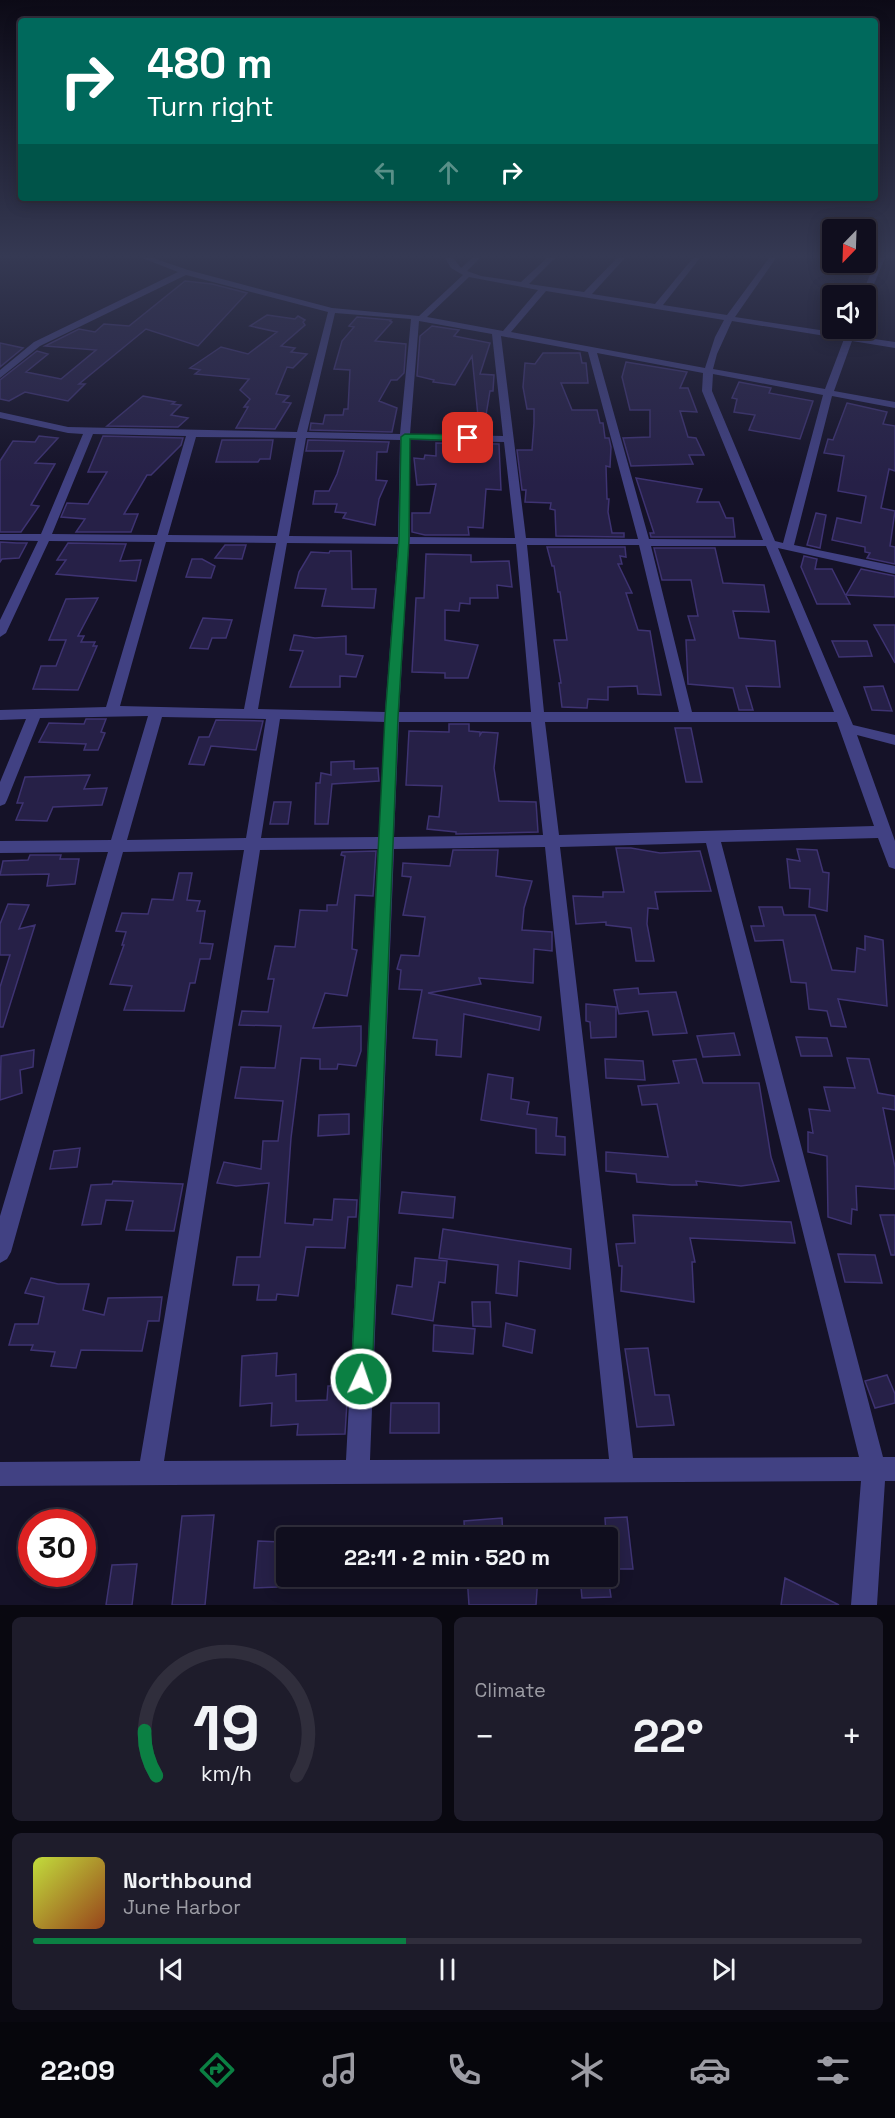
<!DOCTYPE html>
<html lang="en">
<head>
<meta charset="utf-8">
<style>
	:root { --surface:#100e1e; --page:#1e1c2b; --text:#f1f3f6; --muted:#9c9ca4; --line:#302e3c; --accent:#0b8043 }
	body { margin:0; font-family:"Space Grotesk",sans-serif; background:var(--page); color:var(--text); height:100vh; display:flex; flex-direction:column; font-size:22px; white-space:nowrap }
	* { box-sizing:border-box; margin:0 }
	p { font-size:20px; color:var(--muted) }
	.icon { flex:none; width:33px; height:33px; fill:none; stroke:currentColor; stroke-width:2; stroke-linecap:round; stroke-linejoin:round }
	.map { position:relative; height:1605px; overflow:hidden }
	.details { display:flex; flex-direction:column; gap:12px; padding:12px; background:#090810; flex:1 }
	.details>* { flex:none }
	.guide { position:absolute; left:18px; top:18px; width:860px; height:183px; border-radius:6px; box-shadow:0 3px 15px #0003,0 0 0 2px var(--line); background:#00695c; color:#fff; overflow:hidden }
	.needle { width:39px; rotate:203deg }
	.controls { position:absolute; left:822px; top:219px; display:grid; gap:12px }
	.controls a { display:grid; place-items:center; width:54px; height:54px; border-radius:6px; background:var(--surface); box-shadow:0 3px 15px #0003,0 0 0 2px var(--line); font-size:30px }
	.speed { position:absolute; left:18px; top:1509px; display:flex; gap:12px; font-size:30px; font-weight:700; text-align:center }
	.speed>* { display:grid; place-content:center; width:78px; height:78px; border-radius:50%; background:var(--surface); box-shadow:0 3px 15px #0003,0 0 0 2px var(--line); line-height:1 }
	.speed .limit { border:9px solid #d22; background:#fff; color:#111 }
	.pin { position:absolute; display:grid; place-items:center; width:51px; height:51px; color:#fff; margin:-26px; border-radius:12px; box-shadow:0 3px 9px #0006 }
	.me { position:absolute; width:66px; margin:-33px; rotate:3deg; stroke-linejoin:round; filter:drop-shadow(0 0 4px #0008) }
	.turn { display:flex; align-items:center; gap:21px; height:126px; padding:0 30px; font-size:27px }
	.turn .icon { width:78px; height:78px; stroke-width:2.5 }
	.turn b { display:block; font-size:42px; line-height:51px }
	.lanes { display:flex; align-items:center; height:57px; padding:0 30px; background:#0003; justify-content:center; gap:30px; direction:ltr }
	.lanes .off { opacity:.35 }
	.big { font-size:45px; font-weight:700; line-height:1.1 }
	.details .widget { flex:1; display:flex; flex-direction:column; justify-content:center; gap:9px; min-width:0; padding:0 21px; border-radius:9px; background:var(--page) }
	.details .dial { align-items:center; gap:0 }
	.dial svg { height:156px; overflow:visible; fill:none; stroke:var(--line); stroke-width:7; stroke-linecap:round; text-anchor:middle }
	.dial text { fill:var(--text); stroke:none }
	.song { display:flex; align-items:center; gap:18px }
	.cover { width:72px; height:72px; border-radius:9px; background:linear-gradient(135deg,hsl(70 70% 55%),hsl(20 70% 35%)) }
	.played { height:6px; border-radius:3px; background:linear-gradient(90deg,var(--accent) 45%,var(--line) 45%) }
	.keys { display:flex; justify-content:space-around; direction:ltr }
	.heat { display:flex; justify-content:space-between; align-items:center; font-size:33px; direction:ltr }
	.details .tiles { flex:1; display:grid; gap:12px; grid-template-columns:1fr 1fr }
	.widget:last-child { grid-column:span 2 }
	.trip { position:absolute; left:276px; top:1527px; width:342px; height:60px; border-radius:6px; background:var(--surface); box-shadow:0 3px 15px #0003,0 0 0 2px var(--line); font-weight:700; line-height:60px; text-align:center }
	.dock { display:flex; height:96px; justify-content:space-around; align-items:center; background:#06060c; color:var(--muted) }
	.dock .icon { width:42px; height:42px }
	.dock .current { color:var(--accent) }
	.dock b { font-size:27px; color:var(--text) }
	.map>svg:first-child { display:block }
</style>
</head>
<body>
<div class="map">
<svg width="895" height="1605" viewBox="0 0 895 1605">
	<rect width="100%" height="100%" fill="#151228"/>
	<!-- building -->
	<path fill="#262047" stroke="#3e3372" stroke-width="1.5" d="M185,281l27,3 35,9 -49,53 -52,-17 -67,55h6l-17,17 -43,-9 -16,9 -9,-2v-19l37,-29 11,3 -22,18 35,7 35,-29 -51,-4 34,-17 16,3 9,-8 25,2z
		M267,315l28,4 3,-3 7,4 -2,2 2,3 -24,21 14,2 -4,4 16,2 -14,14 -6,-1 -11,27 13,2 -6,6 8,1 -16,26 -39,-1 12,-21h-4l6,-8 -10,-9 9,-11 -54,-5 5,-4 -10,-2 31,-21 27,7 29,-22 -27,-6z
		M357,317l34,3 -1,1 2,1 -17,19 31,3 -2,29 -7,7h-6l-12,21 18,7 -5,24 -82,-2 1,-7 12,1 2,-9h18l1,-6h4l2,-39 -16,-1 8,-28 12,-14 -5,-1z
		M432,326l27,4 -5,6 36,7 -10,31 14,1 -1,16h-3l-7,42 -40,-1 5,-16h30l-6,-60 -17,29 -22,-3 1,-2 -17,-4 3,-40z
		M0,343l23,5 -23,19z
		M543,353h37l2,10h4l2,20h-27l11,27h25l3,13h3l2,15h4l2,9 -1,20 -4,-1 1,33h2l-1,13 4,21h12v4l-68,-1 -1,-26 -5,-1 1,-6 -26,-1 1,-12h-4l-5,-40h15l2,-27v-14h-7l-4,-22 2,-24 10,1z
		M626,362l61,10 -7,16h8l9,24 -17,-1 8,26 8,1 8,17h-15l4,9 -62,2 -8,-28 27,-1v-27h-20l-8,-33z
		M739,382l32,6 -2,5 44,8 -13,38 -51,-9 6,-15 -21,-3 3,-13 -5,-1z
		M143,396l32,6 -3,2 9,1 -10,10 17,3 -10,9 -71,-1z
		M847,403l40,9 -4,12 12,2v45l-6,-2 -8,39 14,3 -5,35 5,1v17l-28,-6 3,-5 -5,-1v-5l-33,-7 5,-22 24,5 5,-27 -28,-5 6,-35 -20,-3 4,-14 5,1z
		M39,436l19,2 -23,25 20,1 -24,41 8,1 -18,26h-21v-71l13,-20 22,1z
		M103,436l80,2 -2,7 -30,30h-4l-23,39h14l-7,18h-55l9,-13 -24,-2 6,-14 21,1 19,-32h-19z
		M222,440h51l-3,19h-10l-2,3h-42z
		M308,440l81,2 -2,10h-10l-1,28 11,1 -8,18 -4,26 -32,-7 3,-5 -11,-1 2,-8h-24l2,-13h14l8,-17 7,-23h-38z
		M436,443l63,1 2,46 -15,-1 -3,39 -15,-1 1,8h-44l-13,-3v-19h18l6,-29 -19,1 -3,-27 10,1 1,-4 11,1z
		M636,478l66,11 -5,13h22l7,16h7l2,19h-84l-1,-4h4z
		M816,513l10,2 -6,33 -13,-3z
		M0,542l17,1h10l-8,15 -17,1 -2,3z
		M68,543l58,1 -6,17 21,-1 -5,21 -80,-7 10,-14h-9z
		M225,545h21l-4,14 -27,-1z
		M547,547h78l1,10 -6,-1 2,8h-4l14,29h-6l12,37 12,1 11,64 -23,-1 -1,-8 -29,1v13l-20,-1 -1,9 -25,-1 -3,-24h2l-7,-43h13l-7,-48h-2l-4,-26h-2z
		M654,548h61l8,35 41,2 5,27 -36,-1 6,27 36,3 5,46 -34,-1 7,24h-14l-6,-22 -45,-4 -2,-44h9l-7,-24h10l-7,-36h-29z
		M330,551h21l1,38h24l-2,19 -52,-2 4,-17 -31,-1 4,-16 12,-20 18,1z
		M426,554l45,1v7l38,-1 3,26 -15,-2 1,13h-28v6l-10,-1 -1,8 -14,-1v30l33,5 -10,33h-23v-5l-33,-1 4,-74h8z
		M804,556l13,3 -2,10h17l18,35h-33l-16,-37z
		M192,559h10l13,7 -4,12 -25,-1z
		M861,569l34,7v21l-49,-2z
		M98,598l-20,38h6l-3,6h14l-2,4h4l-19,44 -45,-1 8,-23h15l10,-26h-17l17,-41z
		M203,618l29,2 -6,18h-14l-4,11 -18,-1z
		M874,625h21v38z
		M294,635l21,3 31,-2v18l17,2 -7,21 -16,-1v11h-50l13,-36 -13,-1z
		M832,641h35l5,15 -33,1z
		M883,686l9,25 -20,-1 -8,-23z
		M86,719h20l-5,13 4,1 -7,17h-14l2,-6 -47,-2 10,-19 35,1z
		M216,720l47,1 -7,29 -45,-4 -7,19 -15,-1 10,-27h10z
		M449,724h20v7l11,1v3l2,-3 16,1 -4,35 5,33 37,1 2,30 -82,2v-2l-29,-3 2,-13 10,1 3,-31 -36,-1 3,-54 40,1z
		M675,728h16l11,54h-16z
		M354,761v8l24,-1 1,13 -47,3 -4,40h-13l1,-41h4l1,-10 10,2v-13z
		M90,775l-6,14 23,-1 -5,17 -49,2 -6,14 -31,-1 7,-17h-6l8,-26z
		M274,802h17l-3,22h-18z
		M616,848h15l29,5 40,-2 11,40 -56,1 3,17 -10,-1 -1,16 7,37h-18l-5,-33 -25,-3v-3l-30,2 -3,-28 30,1v-5h21z
		M797,849l20,1 6,22 6,1 -2,38 -18,-4 1,-18 -20,-1 -3,-29 13,2z
		M453,850h45l-2,26 36,5 -8,27 -2,22 30,2v19l-18,-2 -1,34 -54,-5 2,6 -53,9 113,24 -2,13 -75,-16 -3,43 -25,-2 1,-15 -24,-2 9,-48 -23,-1 2,-19 -4,-1 4,-14 18,1 6,-39 -22,-2 8,-38 -9,-1 1,-13 47,3z
		M376,851l-3,45 -18,-1 -3,54 5,1 -10,46 -22,-3 -12,35 48,-2v25l-5,15 -18,-2 -1,5h-17v-10l-19,-1 -10,80 -6,85 28,2 1,-6 18,1 2,-21 23,1 -1,17h-8l-3,31 -39,-1 -8,49 -21,-2 -1,6h-19l2,-15h-26l4,-28h23l9,-74 -33,3 -19,-3 7,-21 37,7 2,-28h15l5,-40 -48,-3 6,-31 34,1 6,-42 -42,-1 3,-14 26,1 6,-33h-6l7,-33 20,1 5,-37 27,1v-6h10l8,-49 -4,-1 1,-3z
		M30,855h31l-1,4h19l-4,25 -28,2 2,-12 -49,1 3,-14 25,-1z
		M179,873h13l-5,27 13,1 -3,10h8l-5,32 13,1 -3,15h-10l-5,24h-5l-6,28 -60,-1 8,-24 -22,-2 14,-39h-2l4,-13 -10,-1 6,-18 26,1 4,-15 21,1z
		M8,904l21,1 -10,24 16,-4 -32,102h-3v-40l10,-32h-10v-31z
		M759,907h23l2,8h31l17,55 23,2 2,-24 8,2v-14l18,4 4,66 -49,-7 8,28 -15,-1 -4,-15 -18,-2 -3,-26 -15,-1 -8,-42 -28,1 -4,-15h13z
		M638,988l1,6 37,-2 11,41 -34,2 -5,-24 -29,3 -5,-24z
		M586,1004l30,3v30l-25,1 -1,-16 -4,-1z
		M734,1033l6,22 -37,2 -6,-21z
		M796,1037l31,1 5,18h-31z
		M34,1050l-1,17 -13,3 2,23 -22,7 1,-44z
		M847,1058l22,1 9,34 17,3v14l-12,-2 12,59v22l-39,-3 1,24 -5,-1 -1,15 -23,-7 -1,-61 -19,-4v-20l5,1 -4,-24 21,2 -6,-24 31,1z
		M605,1059l38,2 2,19 -39,-2z
		M696,1059l7,24h56l12,74 8,24 -38,5 -45,-5 1,4h-25l-35,-3 -1,-8 -30,-3v-19l62,5 -11,-53 -15,1 -4,-19 41,-3 -6,-22z
		M488,1074l25,4 -2,21 18,3 -2,12 30,4 -1,18 9,1v18l-29,-2v-24l-55,-9z
		M349,1114v20l-31,2 1,-21z
		M80,1148l-3,19 -27,2 4,-18z
		M113,1181l70,3 -9,47 -48,-1 7,-29 -27,-1 -5,24 -19,1 9,-40 21,-1z
		M402,1192l53,5 -2,21 -54,-5z
		M633,1215l158,7 4,21 -105,-5 5,24h-3l2,40 -73,-11 1,-25h-3l-3,-22 19,-1z
		M880,1215h15v40h-4z
		M443,1229l128,20 -1,20 -51,-8 -2,35 -21,-3 2,-28 -59,-7z
		M838,1254l37,1 7,28 -37,-1z
		M415,1258l32,3 -2,22 -6,-1 -6,39 -41,-7 5,-29 15,2z
		M31,1278l27,6h31l-6,26 21,5 4,-17 54,-1 -3,24h-11l-6,30 -61,-1 -5,18 -25,-2 4,-14 -24,-2 2,-5h-24l6,-21h23l6,-27 -19,-4z
		M472,1302h18l1,25 -18,-1z
		M506,1323l29,7 -3,23 -29,-7z
		M434,1325l41,4 -2,25 -40,-3z
		M648,1348l7,47h14l5,30 -37,2 -12,-78z
		M277,1353l-1,23 20,-2v27l31,-1 1,-14h20l-3,48 -48,1 1,-11 -27,2 1,-23 -32,3 2,-50z
		M887,1375l8,19v9l-20,5 -10,-27z
		M391,1403h48v30h-49z
		M214,1515l-9,90h-33l10,-89z
		M627,1517l6,52h-25l-3,-51z
		M502,1518l1,20h-38l-1,-17z
		M258,1541l23,1 -4,45 -23,1z
		M137,1564l-5,41h-26l6,-40z
		M467,1576h71l-2,29h-67z
		M580,1576h28l3,21 -29,1z
		M785,1578l54,27h-58z"/>
	<g fill="none" stroke-linecap="round" stroke-linejoin="round">
		<!-- minor -->
		<path fill="#414183" fill-rule="evenodd" d="M142,258h11l35,12 144,38 87,8 44,-41 -12,-7 -6,-10h8l8,10 11,-10h8l-13,13 14,5 40,6 26,-24h8l-26,26 55,8 33,-34h8l-33,36 63,10 38,-46h7l-37,47 64,10 42,-57h7l-41,59 111,17 2,-6h8l-2,8 41,6v6l-43,-7 -18,50 61,11v6l-63,-12 -38,149 101,21v8l-117,-26 75,177 42,10v10l-38,-10 38,106v28l-6,-2 -11,-29 -157,4 162,615h12v24h-10l-8,124h-26l10,-124 -861,5v-24l140,-1 104,-611 -121,2 -112,400 -4,7 -7,4v-47l108,-364 -108,1v-12l111,-1 37,-124 -108,2 -33,82 -2,4 -5,2v-24l26,-63 -26,1v-10l106,-3 49,-165 -106,-1 -43,92 -6,4v-17l38,-79 -38,-1v-6h41l42,-100 -15,-1 -68,-15v-6l68,15 229,5 31,-120 -142,-37 -146,71 -40,32v-8l34,-28 144,-70zM469,277l69,13 -35,41 -76,-14zM546,291l178,29 -9,17 -10,31 -194,-36zM335,313l76,6 -11,115 -93,-2zM419,321l73,13 11,102 -93,-2zM732,321l112,18 -19,50 -112,-20 4,-15zM501,336l87,16 50,187 -112,-1zM597,353l106,20 -1,18 61,149 -114,-1zM713,374l110,21 -40,148 -8,-2 -63,-150zM93,434l93,2 -29,99 -105,-1zM196,437l100,1 -19,98 -109,-1zM306,438l94,2 -2,97 -109,-1zM410,440l94,2 11,96 -105,-1zM166,542l110,1 -32,166 -124,-3zM287,543l111,1 -13,168 -127,-3zM409,544h107l15,168h-132zM527,545h112l40,167h-135zM651,546h115l68,166h-142zM162,717l104,2 -20,119 -119,2zM280,719l105,3 -6,115 -118,1zM399,722h132l12,113 -149,2zM545,722h292l37,104 -315,9zM706,843l153,614 -226,1 -73,-611zM545,847l64,612 -239,1 24,-611zM378,849l-32,611 -182,1 96,-611z
			M877,258h8l-16,38 -3,2v-2h-5z"/>
	</g>
	<!-- sky -->
	<linearGradient id="sky" x2="0" y2="1"><stop stop-color="#0c0a16"/><stop offset="0.53" stop-color="#353953"/><stop offset="1" stop-color="#353953" stop-opacity="0"/></linearGradient>
	<rect width="895" height="483" fill="url(#sky)"/>
	<!-- route -->
	<path fill="#0b8043" stroke="#07532c" stroke-width="1.5" d="M405,434l63,1 5,3 -5,3 -58,-2 -1,101 -11,177 -26,662 -3,7 -8,3 -7,-3 -3,-7 34,-662 14,-177 2,-103z"/>
</svg>
<div class="controls">
<a><svg class="needle" viewBox="-14 -14 28 28"><path d="M0-13l5 13h-10z" fill="#e53935"/><path d="M0 13l5-13h-10z" fill="#9c9ca4"/></svg></a>
<a><svg class="icon" aria-label="sound" viewBox="0 0 24 24"><path d="M4 9h4l5-4v14l-5-4H4zM17 9q2 3 0 6"/></svg></a>
</div>
<div class="speed"><div class="limit">30</div></div>
<div class="pin" style="left:468px;top:438px;background:#d93025"><svg class="icon" aria-label="arrive" viewBox="0 0 24 24"><path d="M6 21V4h12l-3 4 3 4H6"/></svg></div>
<svg class="me" style="left:361px;top:1379px" viewBox="-20 -20 40 40"><circle r="17" fill="#0b8043" stroke="#fff" stroke-width="3"/><path d="M0-11L8 9 0 5-8 9z" fill="#fff"/></svg>
<div class="trip">22:11 · 2 min · 520 m</div>
<div class="guide">
<div class="turn"><svg class="icon" aria-label="right" viewBox="0 0 24 24"><path d="M7 20v-9h11M14 6l5 5-5 5"/></svg><div><b>480 m</b>Turn right</div></div>
<div class="lanes"><svg class="icon off" aria-label="left" viewBox="0 0 24 24"><path d="M17 20v-9H6M10 6l-5 5 5 5"/></svg><svg class="icon off" aria-label="ahead" viewBox="0 0 24 24"><path d="M12 20V5M6 11l6-6 6 6"/></svg><svg class="icon" aria-label="right" viewBox="0 0 24 24"><path d="M7 20v-9h11M14 6l5 5-5 5"/></svg></div>
</div>
</div>
<section class="details">
<div class="tiles">
<div class="widget dial"><svg viewBox="0 0 100 80">
<path d="M14 69A42 42 0 1 1 86 69"/>
<path d="M14 69A42 42 0 0 1 8 46" stroke="#0b8043"/>
<text x="50" y="56" font-size="32" font-weight="700">19</text>
<text x="50" y="72" font-size="11">km/h</text>
</svg></div>
<div class="widget"><p>Climate</p>
<div class="heat"><a>−</a><b class="big">22°</b><a>+</a></div>
</div>
<div class="widget">
<div class="song"><i class="cover"></i><div><b>Northbound</b><p>June Harbor</p></div></div>
<div class="played"></div>
<div class="keys"><svg class="icon" aria-label="previous" viewBox="0 0 24 24"><path d="M18 5L8 12l10 7zM5 5v14"/></svg><svg class="icon" aria-label="pause" viewBox="0 0 24 24"><path d="M8 5v14M16 5v14"/></svg><svg class="icon" aria-label="next" viewBox="0 0 24 24"><path d="M6 5l10 7-10 7zM19 5v14"/></svg></div>
</div>
</div>
</section>
<nav class="dock">
<b>22:09</b>
<svg class="icon current" aria-label="directions" viewBox="0 0 24 24"><path d="M12 3l9 9-9 9-9-9zM9 14v-3h6M13 9l2 2-2 2"/></svg>
<svg class="icon" aria-label="music" viewBox="0 0 24 24"><path d="M9 18V5l10-2v13"/><circle cx="6" cy="18" r="3"/><circle cx="16" cy="16" r="3"/></svg>
<svg class="icon" aria-label="phone" viewBox="0 0 24 24"><path d="M5 4h4l2 5-3 2q2 4 5 5l2-3 5 2v4C11 20 4 13 5 4z"/></svg>
<svg class="icon" aria-label="climate" viewBox="0 0 24 24"><path d="M12 3v18M4 7l16 10M4 17L20 7"/></svg>
<svg class="icon" aria-label="car" viewBox="0 0 24 24"><path d="M5 17H2v-5l4-1 3-4h7l3 4 3 1v5h-3M9 17h6M6 11h13"/><circle cx="7" cy="17" r="2"/><circle cx="17" cy="17" r="2"/></svg>
<svg class="icon" aria-label="filters" viewBox="0 0 24 24"><path d="M4 7h16M4 17h16"/><circle cx="9" cy="7" r="2"/><circle cx="15" cy="17" r="2"/></svg>
</nav>
</body>
</html>
